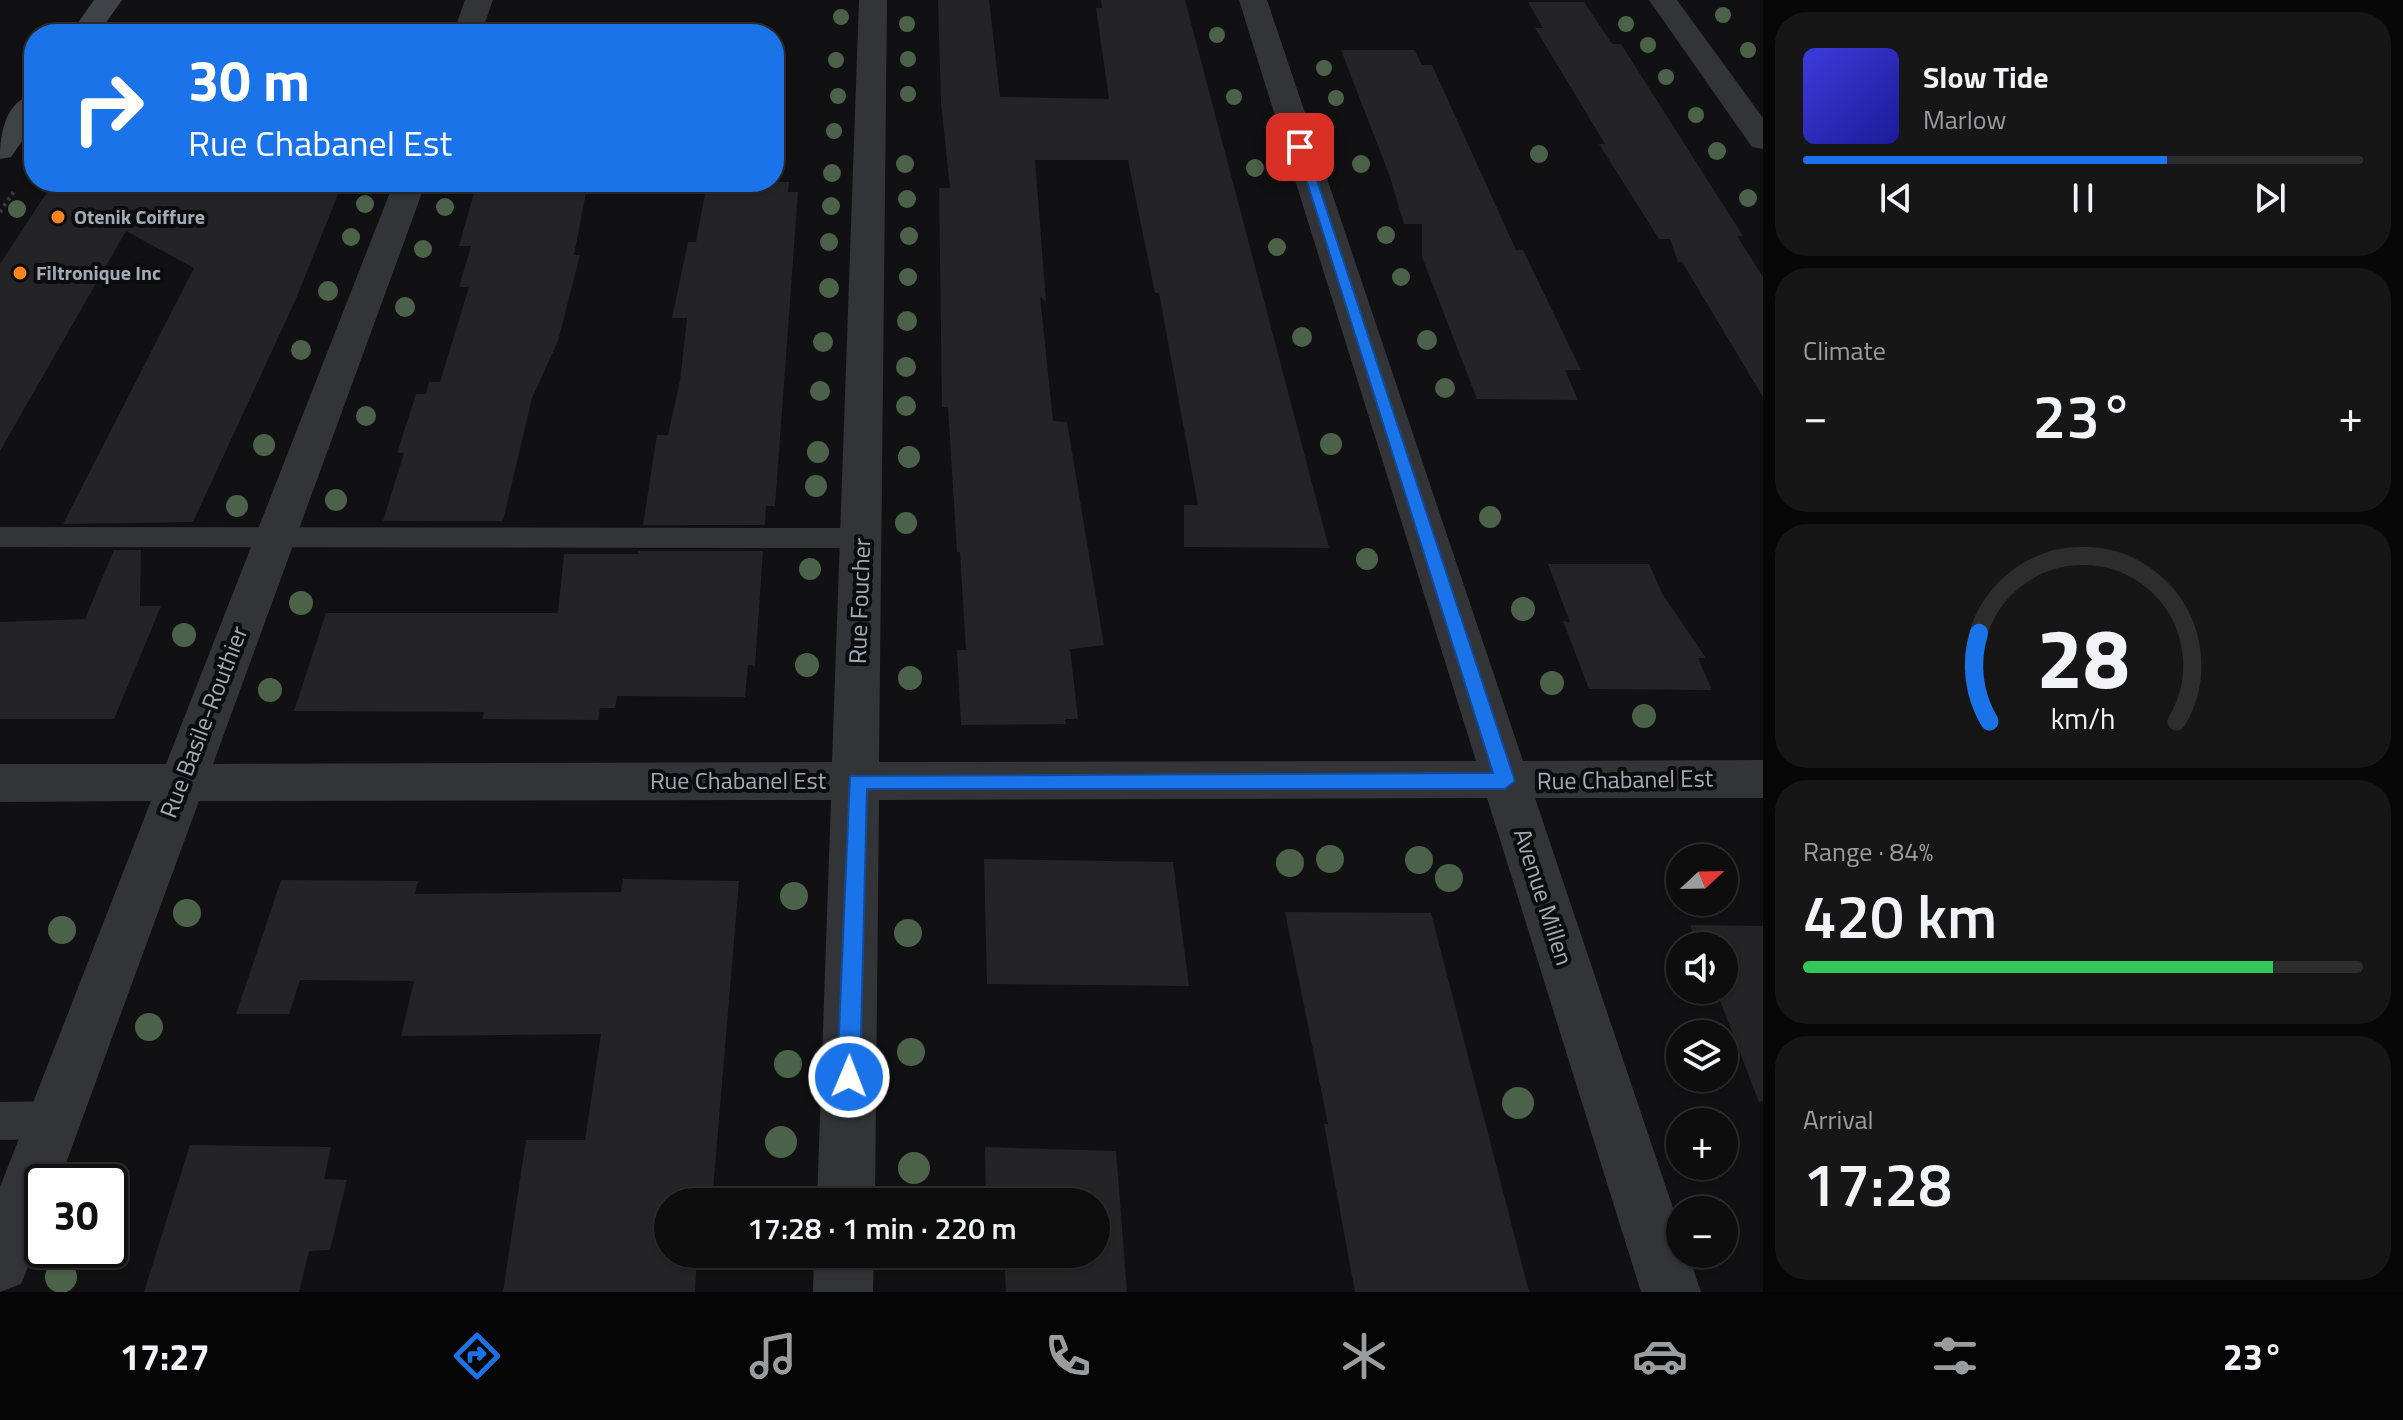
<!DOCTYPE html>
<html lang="en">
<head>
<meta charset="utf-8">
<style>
	:root { --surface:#0d0d0e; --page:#161617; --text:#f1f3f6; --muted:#9a9c9e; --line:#2d2d2e; --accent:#1a73e8 }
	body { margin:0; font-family:"Titillium Web",sans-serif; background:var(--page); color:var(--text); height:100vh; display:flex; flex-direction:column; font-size:30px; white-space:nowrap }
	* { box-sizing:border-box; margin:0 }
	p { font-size:26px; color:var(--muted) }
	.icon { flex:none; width:44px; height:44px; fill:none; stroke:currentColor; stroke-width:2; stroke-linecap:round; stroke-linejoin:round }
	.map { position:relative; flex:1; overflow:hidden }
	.side { display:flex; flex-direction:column; gap:12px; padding:12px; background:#070708; width:640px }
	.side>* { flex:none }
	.top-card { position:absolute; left:24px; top:24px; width:760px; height:168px; border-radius:32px; box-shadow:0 2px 6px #0004,0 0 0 2px var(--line); background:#1a73e8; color:#fff; overflow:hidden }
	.needle { width:52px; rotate:68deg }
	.controls { position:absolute; left:1666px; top:844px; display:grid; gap:16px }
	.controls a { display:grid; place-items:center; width:72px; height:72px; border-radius:50%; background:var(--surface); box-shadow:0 2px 6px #0004,0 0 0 2px var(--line); font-size:40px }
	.speed { position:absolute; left:24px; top:1164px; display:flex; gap:16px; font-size:40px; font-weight:700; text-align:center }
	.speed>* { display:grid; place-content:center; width:104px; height:104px; border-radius:50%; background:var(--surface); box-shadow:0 2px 6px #0004,0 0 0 2px var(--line); line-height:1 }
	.speed .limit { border:4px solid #111; border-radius:12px; background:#fff; color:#111 }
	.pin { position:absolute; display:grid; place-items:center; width:68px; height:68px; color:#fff; margin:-34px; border-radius:16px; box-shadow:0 4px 12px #0006 }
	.me { position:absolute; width:88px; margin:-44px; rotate:1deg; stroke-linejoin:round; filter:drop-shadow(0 0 6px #0008) }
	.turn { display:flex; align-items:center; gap:28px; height:168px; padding:0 32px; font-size:36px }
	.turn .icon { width:104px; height:104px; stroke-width:2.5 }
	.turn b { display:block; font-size:56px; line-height:68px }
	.big { font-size:60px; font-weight:600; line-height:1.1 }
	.side .widget { flex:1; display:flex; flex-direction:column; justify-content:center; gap:12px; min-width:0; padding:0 28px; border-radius:32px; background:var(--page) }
	.side .dial { align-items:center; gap:0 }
	.dial svg { height:208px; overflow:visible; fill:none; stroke:var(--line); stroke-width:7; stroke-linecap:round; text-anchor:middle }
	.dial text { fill:var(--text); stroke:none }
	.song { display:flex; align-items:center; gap:24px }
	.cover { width:96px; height:96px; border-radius:12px; background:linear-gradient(135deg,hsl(240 70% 55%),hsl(240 70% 35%)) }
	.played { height:8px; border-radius:4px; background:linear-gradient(90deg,var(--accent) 65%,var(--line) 65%) }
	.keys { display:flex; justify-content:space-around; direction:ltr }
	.heat { display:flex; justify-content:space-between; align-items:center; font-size:44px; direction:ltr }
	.charge { height:12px; border-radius:6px; background:linear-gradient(90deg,#34c759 84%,var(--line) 0) }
	.trip { position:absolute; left:654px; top:1188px; width:456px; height:80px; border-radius:40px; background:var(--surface); box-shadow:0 2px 6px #0004,0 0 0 2px var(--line); font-weight:600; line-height:80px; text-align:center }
	.dock { display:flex; height:128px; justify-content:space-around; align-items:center; background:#050506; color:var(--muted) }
	.dock .icon { width:56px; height:56px }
	.dock .active { color:var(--accent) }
	.dock b { font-size:36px; color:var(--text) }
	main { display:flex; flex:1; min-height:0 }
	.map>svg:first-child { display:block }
</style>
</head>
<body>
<main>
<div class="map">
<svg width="1763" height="1292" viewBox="0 0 1763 1292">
	<rect width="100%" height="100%" fill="#111113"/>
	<!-- building -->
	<path fill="#242427" d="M938,0h51l11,97 109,2 -13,-91h6l-1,-8h84l144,548 -145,-1v-42h14l-39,-212h-4l-27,-133h-93l11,142 -6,-6 13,125 14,1 37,223 -34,4 8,70h-13l1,5 -105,1 -4,-75h9l-6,-98h-3l-9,-145h-6l-3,-219h11l-9,-85z
		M1528,2h56l28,42h9l122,192h-6l26,41v120l-81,-135h-4l-8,-23h-11l-60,-95h6l-70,-116h8z
		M1341,50h74l7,15h10l84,185h7l58,120h-16l13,30 -101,-1 -55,-142v-33h-18l-14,-47z
		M36,182h307l-48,119 -102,221 -130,2 131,-256 -68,-37 -126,220v-187l49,-75z
		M477,182h111l-14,73h6l-22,86 -26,57 -29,123h-120l21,-68h-7l19,-59h10l3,-12h11l29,-95h-10l12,-41h-12z
		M707,182h82l-1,10h10l-23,314h-9l-1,19h-122l14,-90h11l12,-54 7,-63h-15l16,-76h8z
		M114,550h27l-1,56h21l-47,113h-114v-97l85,-3z
		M638,551h125l-8,115 -7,-1 -3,32 -128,-1 -2,12h-15l-2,12 -116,-1 2,-7 -190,-1 32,-98h232l6,-59h74z
		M1548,564h101l14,31 43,63h-8l14,32 -123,-1 -26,-68 7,1z
		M984,859l189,3 16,124 -202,-2z
		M623,879l116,2 -27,321h-44v52h29l-2,38h-192l23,-152h59l16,-106 -200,2 13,-55 -114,-1 -11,34h-53l45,-134 137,1 -3,13 206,-2z
		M1285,912l146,1 98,379h-174l-31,-168h4z
		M1690,925l73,1v175l-4,1 -43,-112h8v-44h-25z
		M190,1145l141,2 -7,32 23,1 -17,70 -21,1 -10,41h-155z
		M985,1147l131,4 11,141h-121l-2,-38h92v-52h-110z"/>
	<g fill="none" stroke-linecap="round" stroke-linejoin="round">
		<!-- path -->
		<path stroke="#373b3f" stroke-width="4" stroke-dasharray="3 4" stroke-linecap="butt" d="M0,212l15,-22"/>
		<!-- service -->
		<path fill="#323438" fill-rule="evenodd" d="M0,527l862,1 11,3 4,7 -4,7 -11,3 -862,-1z
			M55,1101l14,6 6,13 -6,13 -14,6 -55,1v-38z"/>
		<!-- minor -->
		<path fill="#323438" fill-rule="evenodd" d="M465,0h28l-12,34h-28z
			M859,0h28l-8,762 597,-1 -237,-761h28l256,761 240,-1v38h-228l145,431v25h8l13,38h-60l-154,-494 -608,2 -4,402h-58l14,-402 -632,1 -140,381h-17c0,46 -3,59 -21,102l-21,8v-105l151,-386 -151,1v-38h166l228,-582h32l-213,582 619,-2z
			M1649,0h28l86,118v31l-11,-2z
			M814,1254h60l-1,38h-60z"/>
		<!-- secondary -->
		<path fill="#3f4348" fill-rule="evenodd" d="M94,0h28l-24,34h-28z
			M34,94v30l-23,33 -11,2c0,-25 5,-58 34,-65z"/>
	</g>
	<!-- trees -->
	<g fill="#4c6149">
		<circle cx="1723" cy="15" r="8"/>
		<circle cx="841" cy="17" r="8"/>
		<circle cx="907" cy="24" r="8"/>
		<circle cx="1626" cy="24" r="8"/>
		<circle cx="1217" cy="35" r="8"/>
		<circle cx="1648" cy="45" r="8"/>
		<circle cx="1748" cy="50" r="8"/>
		<circle cx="908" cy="59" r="8"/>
		<circle cx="836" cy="60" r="8"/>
		<circle cx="1324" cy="68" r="8"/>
		<circle cx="1666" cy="77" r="8"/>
		<circle cx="908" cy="94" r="8"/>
		<circle cx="838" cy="96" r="8"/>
		<circle cx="1234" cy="97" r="8"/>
		<circle cx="1336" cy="98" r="8"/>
		<circle cx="1696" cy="115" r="8"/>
		<circle cx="834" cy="131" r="8"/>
		<circle cx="1717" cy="151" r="9"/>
		<circle cx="1539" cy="154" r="9"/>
		<circle cx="905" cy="164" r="9"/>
		<circle cx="1361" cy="164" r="9"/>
		<circle cx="1255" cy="168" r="9"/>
		<circle cx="832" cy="173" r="9"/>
		<circle cx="1748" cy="198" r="9"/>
		<circle cx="907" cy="199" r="9"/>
		<circle cx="365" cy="204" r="9"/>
		<circle cx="831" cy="206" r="9"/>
		<circle cx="445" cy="207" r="9"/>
		<circle cx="17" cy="209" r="9"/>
		<circle cx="1386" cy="235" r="9"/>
		<circle cx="909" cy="236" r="9"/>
		<circle cx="351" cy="237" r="9"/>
		<circle cx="829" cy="242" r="9"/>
		<circle cx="1277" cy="247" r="9"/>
		<circle cx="423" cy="249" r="9"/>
		<circle cx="908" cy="277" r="9"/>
		<circle cx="1401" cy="277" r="9"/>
		<circle cx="829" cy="288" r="10"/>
		<circle cx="328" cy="291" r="10"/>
		<circle cx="405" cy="307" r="10"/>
		<circle cx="907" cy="321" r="10"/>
		<circle cx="1302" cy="337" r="10"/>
		<circle cx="1427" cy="340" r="10"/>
		<circle cx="823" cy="342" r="10"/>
		<circle cx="301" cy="350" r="10"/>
		<circle cx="906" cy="367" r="10"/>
		<circle cx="1445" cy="388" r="10"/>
		<circle cx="820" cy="391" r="10"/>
		<circle cx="906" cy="406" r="10"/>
		<circle cx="366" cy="416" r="10"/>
		<circle cx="1331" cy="444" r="11"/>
		<circle cx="264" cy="445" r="11"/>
		<circle cx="818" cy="452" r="11"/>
		<circle cx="909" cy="457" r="11"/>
		<circle cx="816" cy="486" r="11"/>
		<circle cx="336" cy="500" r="11"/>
		<circle cx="237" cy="506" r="11"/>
		<circle cx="1490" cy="517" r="11"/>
		<circle cx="906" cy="523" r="11"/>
		<circle cx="1367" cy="559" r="11"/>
		<circle cx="810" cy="569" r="11"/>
		<circle cx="301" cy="603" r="12"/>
		<circle cx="1523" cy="609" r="12"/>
		<circle cx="184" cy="635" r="12"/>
		<circle cx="807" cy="665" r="12"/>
		<circle cx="910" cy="678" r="12"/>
		<circle cx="1552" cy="683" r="12"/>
		<circle cx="270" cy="690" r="12"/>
		<circle cx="1644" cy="716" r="12"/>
		<circle cx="1330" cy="859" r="14"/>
		<circle cx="1419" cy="860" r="14"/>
		<circle cx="1290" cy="863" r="14"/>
		<circle cx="1449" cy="878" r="14"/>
		<circle cx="794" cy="896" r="14"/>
		<circle cx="187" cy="913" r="14"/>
		<circle cx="62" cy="930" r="14"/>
		<circle cx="908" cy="933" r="14"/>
		<circle cx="149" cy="1027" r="14"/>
		<circle cx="911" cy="1052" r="14"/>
		<circle cx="788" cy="1064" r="14"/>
		<circle cx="1518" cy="1103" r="16"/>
		<circle cx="781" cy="1142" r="16"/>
		<circle cx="914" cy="1168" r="16"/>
		<circle cx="61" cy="1277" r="16"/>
	</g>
	<!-- route -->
	<path fill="#1a73e8" stroke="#114b97" stroke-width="2" d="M1295,144l11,3 209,634 -10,8h-638l-7,288 -3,7 -8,3 -8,-3 -4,-7 13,-301 643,-3z"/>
	<!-- markers -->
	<g fill="#ff841c" stroke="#0c0c0e" stroke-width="3">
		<circle cx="58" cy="217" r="8"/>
		<circle cx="20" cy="273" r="8"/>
	</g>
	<g text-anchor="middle" stroke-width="8" stroke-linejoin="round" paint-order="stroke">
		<!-- far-poi labels -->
		<g font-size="20" font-weight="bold" fill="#a1abb5" stroke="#0c0c0e" text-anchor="start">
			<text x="74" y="224">Otenik Coiffure</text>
			<text x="36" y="280">Filtronique Inc</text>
		</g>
		<!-- street labels -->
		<g font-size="24" fill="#a1abb5" stroke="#0c0c0e">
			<text transform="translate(860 601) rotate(-88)" y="8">Rue Foucher</text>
			<text transform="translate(204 722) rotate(-69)" y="8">Rue Basile-Routhier</text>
			<text transform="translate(1625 780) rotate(-1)" y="8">Rue Chabanel Est</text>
			<text x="738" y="789">Rue Chabanel Est</text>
			<text transform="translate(1543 897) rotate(72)" y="8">Avenue Millen</text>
		</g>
	</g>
</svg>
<div class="controls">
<a><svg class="needle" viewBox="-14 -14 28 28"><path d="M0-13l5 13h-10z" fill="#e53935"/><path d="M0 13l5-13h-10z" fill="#9a9c9e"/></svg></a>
<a><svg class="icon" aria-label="sound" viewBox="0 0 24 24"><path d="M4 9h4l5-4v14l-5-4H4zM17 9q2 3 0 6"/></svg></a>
<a><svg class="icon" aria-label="layers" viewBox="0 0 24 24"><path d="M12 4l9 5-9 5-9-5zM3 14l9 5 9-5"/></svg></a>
<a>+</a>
<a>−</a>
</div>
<div class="speed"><div class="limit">30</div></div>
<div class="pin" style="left:1300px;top:147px;background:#d93025"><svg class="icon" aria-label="arrive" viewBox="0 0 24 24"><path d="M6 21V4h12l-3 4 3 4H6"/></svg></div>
<svg class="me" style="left:849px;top:1077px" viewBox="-20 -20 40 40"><circle r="17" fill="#1a73e8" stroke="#fff" stroke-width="3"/><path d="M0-11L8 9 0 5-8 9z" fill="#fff"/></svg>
<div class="trip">17:28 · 1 min · 220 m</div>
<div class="top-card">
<div class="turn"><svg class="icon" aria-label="right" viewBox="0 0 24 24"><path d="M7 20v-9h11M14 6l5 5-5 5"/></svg><div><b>30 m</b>Rue Chabanel Est</div></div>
</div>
</div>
<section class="side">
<div class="widget">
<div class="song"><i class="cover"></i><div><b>Slow Tide</b><p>Marlow</p></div></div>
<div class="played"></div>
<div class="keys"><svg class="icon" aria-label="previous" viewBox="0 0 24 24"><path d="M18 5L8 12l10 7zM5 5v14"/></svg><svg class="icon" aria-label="pause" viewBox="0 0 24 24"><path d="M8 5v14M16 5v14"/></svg><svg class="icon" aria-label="next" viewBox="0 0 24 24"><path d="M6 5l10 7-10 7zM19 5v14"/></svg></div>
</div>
<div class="widget"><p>Climate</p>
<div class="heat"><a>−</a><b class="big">23°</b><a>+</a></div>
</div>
<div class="widget dial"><svg viewBox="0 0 100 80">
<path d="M14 69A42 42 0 1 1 86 69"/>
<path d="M14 69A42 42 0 0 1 10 35" stroke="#1a73e8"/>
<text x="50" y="56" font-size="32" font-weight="700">28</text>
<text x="50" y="72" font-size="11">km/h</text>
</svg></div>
<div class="widget"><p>Range · 84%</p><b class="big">420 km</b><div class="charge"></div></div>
<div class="widget"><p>Arrival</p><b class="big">17:28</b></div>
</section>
</main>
<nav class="dock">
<b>17:27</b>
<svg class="icon active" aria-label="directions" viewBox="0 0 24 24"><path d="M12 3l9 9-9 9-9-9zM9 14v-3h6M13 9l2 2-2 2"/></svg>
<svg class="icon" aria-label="music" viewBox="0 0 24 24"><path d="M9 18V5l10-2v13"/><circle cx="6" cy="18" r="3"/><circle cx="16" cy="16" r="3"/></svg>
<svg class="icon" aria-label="phone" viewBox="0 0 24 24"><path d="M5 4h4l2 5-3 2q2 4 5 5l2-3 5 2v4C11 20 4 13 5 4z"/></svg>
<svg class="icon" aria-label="climate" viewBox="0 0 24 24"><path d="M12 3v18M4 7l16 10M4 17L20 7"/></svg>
<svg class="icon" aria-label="car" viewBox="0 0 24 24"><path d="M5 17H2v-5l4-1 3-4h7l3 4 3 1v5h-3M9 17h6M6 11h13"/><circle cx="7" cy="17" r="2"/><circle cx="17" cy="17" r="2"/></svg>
<svg class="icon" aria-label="filters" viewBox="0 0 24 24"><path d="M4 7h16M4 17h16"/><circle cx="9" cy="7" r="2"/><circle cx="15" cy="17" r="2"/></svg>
<b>23°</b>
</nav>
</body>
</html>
